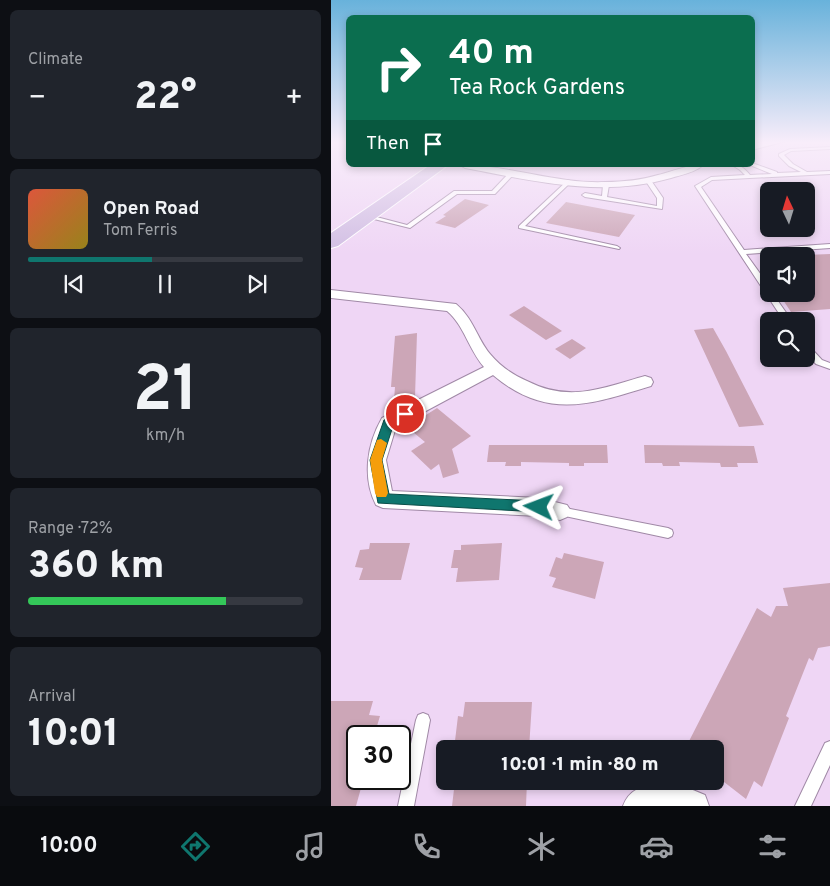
<!DOCTYPE html>
<html lang="en">
<head>
<meta charset="utf-8">
<style>
	:root { --surface:#171b24; --page:#20242c; --text:#f1f3f6; --muted:#9ea1a6; --line:#363941; --accent:#0f766e }
	body { margin:0; font-family:Overpass,sans-serif; background:var(--page); color:var(--text); height:100vh; display:flex; flex-direction:column; font-size:19px; white-space:nowrap }
	* { box-sizing:border-box; margin:0 }
	p { font-size:16px; color:var(--muted) }
	.icon { flex:none; width:28px; height:28px; fill:none; stroke:currentColor; stroke-width:2; stroke-linecap:round; stroke-linejoin:round }
	.map { position:relative; flex:1; overflow:hidden }
	.details { display:flex; flex-direction:column; gap:10px; padding:10px; background:#0d0f14; width:331px }
	.details>* { flex:none }
	.guide { position:absolute; left:15px; top:15px; width:409px; height:152px; border-radius:8px; box-shadow:0 2px 8px #0003; background:#0b6e4f; color:#fff; overflow:hidden }
	.needle { width:32px; rotate:356deg }
	.buttons { position:absolute; left:429px; top:182px; display:grid; gap:10px }
	.buttons a { display:grid; place-items:center; width:55px; height:55px; border-radius:8px; background:var(--surface); box-shadow:0 2px 8px #0003; font-size:25px }
	.speed { position:absolute; left:15px; top:725px; display:flex; gap:10px; font-size:25px; font-weight:700; text-align:center }
	.speed>* { display:grid; place-content:center; width:65px; height:65px; border-radius:50%; background:var(--surface); box-shadow:0 2px 8px #0003; line-height:1 }
	.speed .limit { border:2px solid #111; border-radius:8px; background:#fff; color:#111 }
	.pin { position:absolute; display:grid; place-items:center; width:42px; height:42px; color:#fff; margin:-21px; border:2px solid #fff; border-radius:50%; box-shadow:0 1px 5px #0007 }
	.me { position:absolute; width:55px; margin:-28px; rotate:273deg; stroke-linejoin:round; filter:drop-shadow(0 0 4px #0008) }
	.turn { display:flex; align-items:center; gap:18px; height:105px; padding:0 20px; font-size:22px }
	.turn .icon { width:65px; height:65px; stroke-width:2.5 }
	.turn b { display:block; font-size:35px; line-height:42px }
	.then { display:flex; align-items:center; height:48px; padding:0 20px; background:#0003; gap:10px; font-size:19px }
	.big { font-size:38px; font-weight:800; line-height:1.1 }
	.details .tile { flex:1; display:flex; flex-direction:column; justify-content:center; gap:8px; min-width:0; padding:0 18px; border-radius:8px; background:var(--page) }
	.details .dial { align-items:center; gap:0 }
	.dial b { font-size:65px; line-height:1 }
	.song { display:flex; align-items:center; gap:15px }
	.cover { width:60px; height:60px; border-radius:8px; background:linear-gradient(135deg,hsl(10 70% 55%),hsl(50 70% 35%)) }
	.played { height:5px; border-radius:2px; background:linear-gradient(90deg,var(--accent) 45%,var(--line) 45%) }
	.keys { display:flex; justify-content:space-around; direction:ltr }
	.heat { display:flex; justify-content:space-between; align-items:center; font-size:28px; direction:ltr }
	.charge { height:8px; border-radius:4px; background:linear-gradient(90deg,#34c759 72%,var(--line) 0) }
	.trip { position:absolute; left:105px; top:740px; width:288px; height:50px; border-radius:8px; background:var(--surface); box-shadow:0 2px 8px #0003; font-weight:800; line-height:50px; text-align:center }
	.dock { display:flex; height:80px; justify-content:space-around; align-items:center; background:#090b0e; color:var(--muted) }
	.dock .icon { width:35px; height:35px }
	.dock .on { color:var(--accent) }
	.dock b { font-size:22px; color:var(--text) }
	main { display:flex; flex:1; min-height:0 }
	.map>svg:first-child { display:block }
</style>
</head>
<body>
<main>
<section class="details">
<div class="tile"><p>Climate</p>
<div class="heat"><a>−</a><b class="big">22°</b><a>+</a></div>
</div>
<div class="tile">
<div class="song"><i class="cover"></i><div><b>Open Road</b><p>Tom Ferris</p></div></div>
<div class="played"></div>
<div class="keys"><svg class="icon" aria-label="previous" viewBox="0 0 24 24"><path d="M18 5L8 12l10 7zM5 5v14"/></svg><svg class="icon" aria-label="pause" viewBox="0 0 24 24"><path d="M8 5v14M16 5v14"/></svg><svg class="icon" aria-label="next" viewBox="0 0 24 24"><path d="M6 5l10 7-10 7zM19 5v14"/></svg></div>
</div>
<div class="tile dial"><b>21</b><p>km/h</p></div>
<div class="tile"><p>Range · 72%</p><b class="big">360 km</b><div class="charge"></div></div>
<div class="tile"><p>Arrival</p><b class="big">10:01</b></div>
</section>
<div class="map">
<svg width="499" height="806" viewBox="0 0 499 806">
	<rect width="100%" height="100%" fill="#efd6f5"/>
	<!-- building -->
	<path fill="#cca6b7" d="M134,199l24,6 -34,23 -20,-5 11,-7 -3,-1z
		M235,202l69,13 -16,22 -73,-14z
		M499,254v55l-39,3 -12,-18h27v-39z
		M193,306l38,25 -16,9 -37,-25z
		M382,328l13,23 38,74 -25,2 -45,-97z
		M86,333l-2,64 -21,3 1,-13h-4l4,-51z
		M241,339l14,9 -16,11 -15,-10z
		M106,408l34,28 -19,13 7,24 -16,5 -4,-14 -8,6 -20,-19 14,-9 -18,-15z
		M158,445h118l1,18h-24v3h-15v-3l-48,-1v4h-16l1,-4h-19z
		M313,445l110,1 4,17h-21l1,4h-17l-1,-4 -41,-1 1,4h-17l-1,-3h-17z
		M39,543h40l-9,37h-42l4,-12 -8,-1 5,-17 9,-1z
		M171,543l-3,37 -43,2 2,-14h-7l3,-18h7v-5z
		M233,553l40,9 -9,37 -43,-12 4,-9 -7,-2 7,-19 6,2z
		M499,583v63l-12,2 -5,13 -4,-3 -23,58 3,2 -27,69 -8,-6 -8,18 -31,-24v-26h-30l72,-141 14,9 5,-11h12l-5,-18z
		M0,701h42l-4,14 11,1 -6,20h-17v52h4l-5,18h-25z
		M134,702h67l-3,47h-75l4,-33 5,1z
		M124,781h72l-1,25h-74z"/>
	<g fill="none" stroke-linecap="round" stroke-linejoin="round">
		<!-- service casing -->
		<g stroke="#a089a6" stroke-width="2">
			<path id="service" d="M499,147v2l-39,2 -7,4 9,9 14,8 23,-1v3l-118,6 -11,7 43,63 86,-6v4l-84,6 23,32v8h4l19,27h-8l-89,-135 16,-9 34,-2 -5,-5 -8,-5c9,0 12,3 18,10l22,-1 -22,-9h2v-2l25,9v1l24,-1 -12,-6 -10,-10v-2l11,-5z
				M179,172l5,1 -20,21h-38l-47,34 -48,-12 3,-2 42,11 47,-34h38z
				M315,179h4l13,19 -1,11 -77,-12 -3,-2 3,-2 17,3 1,-11 3,-2 3,2 -2,12 50,9v-8l-12,-18z
				M237,180l2,1v2l-45,43 92,20 3,2 -1,1 -100,-21v-2z
				M475,346h3l13,14 8,3v6l-14,-5 -10,-11z
				M229,507l108,21 4,2 1,3 -1,3 -4,2 -108,-23 -4,-1 -1,-3 1,-3z
				M92,713l5,2 2,5 -16,86h-16l18,-86 2,-5z
				M499,741v24l-19,41h-16l30,-63z"/>
		</g>
		<!-- minor casing -->
		<g stroke="#a089a6" stroke-width="2">
			<path id="minor" d="M437,141h18l-34,9v-6z
				M129,165c49,0 96,19 145,17 18,0 36,-2 53,-7 16,-4 29,-10 45,-10 -7,7 -22,10 -32,13 -70,20 -137,3 -206,-10z
				M0,290l125,14c17,14 21,34 34,50 10,12 23,21 37,27 43,22 75,7 118,-5l6,2 2,4 -2,4c-59,18 -104,35 -158,-11l-97,52 -10,33 6,31 147,7 28,7 4,6 -4,6 -7,3 -21,-4 -156,-8 -7,-3c-14,-27 -9,-61 6,-87l102,-51c-15,-17 -20,-42 -37,-56l-116,-13z
				M327,783c17,-1 31,5 47,12l4,11h-86c6,-16 18,-20 35,-23z"/>
		</g>
		<!-- primary casing -->
		<g stroke="#fff" stroke-width="2">
			<path id="primary" d="M99,165h18l-110,81 -7,2v-15z"/>
		</g>
		<!-- service -->
		<use href="#service" fill="#fff" fill-rule="evenodd"/>
		<!-- minor -->
		<use href="#minor" fill="#fff" fill-rule="evenodd"/>
		<!-- primary -->
		<use href="#primary" fill="#d1bee3" fill-rule="evenodd"/>
	</g>
	<!-- sky -->
	<linearGradient id="sky" x2="0" y2="1"><stop stop-color="#68b2db"/><stop offset="0.56" stop-color="#f8edfa"/><stop offset="1" stop-color="#f8edfa" stop-opacity="0"/></linearGradient>
	<rect width="499" height="254" fill="url(#sky)"/>
	<!-- route -->
	<path fill="#0f766e" stroke="#0a4d48" d="M74,410l6,4 -18,12 -11,34 7,34 150,7 4,2 2,4 -2,4 -4,1 -161,-9 -8,-43 14,-40z"/>
	<!-- slow -->
	<path fill="#f59e0b" d="M50,439l6,4 -5,17 6,33 -2,4h-9l-2,-4 -5,-33 7,-20z"/>
</svg>
<div class="buttons">
<a><svg class="needle" viewBox="-14 -14 28 28"><path d="M0-13l5 13h-10z" fill="#e53935"/><path d="M0 13l5-13h-10z" fill="#9ea1a6"/></svg></a>
<a><svg class="icon" aria-label="sound" viewBox="0 0 24 24"><path d="M4 9h4l5-4v14l-5-4H4zM17 9q2 3 0 6"/></svg></a>
<a><svg class="icon" aria-label="search" viewBox="0 0 24 24"><circle cx="10" cy="10" r="6"/><path d="M15 15l6 6"/></svg></a>
</div>
<div class="speed"><div class="limit">30</div></div>
<div class="pin" style="left:74px;top:414px;background:#d93025"><svg class="icon" aria-label="arrive" viewBox="0 0 24 24"><path d="M6 21V4h12l-3 4 3 4H6"/></svg></div>
<svg class="me" style="left:208px;top:507px" viewBox="-20 -20 40 40"><path d="M0-17L14 15 0 8-14 15z" fill="#0f766e" stroke="#fff" stroke-width="4"/></svg>
<div class="trip">10:01 · 1 min · 80 m</div>
<div class="guide">
<div class="turn"><svg class="icon" aria-label="right" viewBox="0 0 24 24"><path d="M7 20v-9h11M14 6l5 5-5 5"/></svg><div><b>40 m</b>Tea Rock Gardens</div></div>
<div class="then">Then<svg class="icon" aria-label="arrive" viewBox="0 0 24 24"><path d="M6 21V4h12l-3 4 3 4H6"/></svg></div>
</div>
</div>
</main>
<nav class="dock">
<b>10:00</b>
<svg class="icon on" aria-label="directions" viewBox="0 0 24 24"><path d="M12 3l9 9-9 9-9-9zM9 14v-3h6M13 9l2 2-2 2"/></svg>
<svg class="icon" aria-label="music" viewBox="0 0 24 24"><path d="M9 18V5l10-2v13"/><circle cx="6" cy="18" r="3"/><circle cx="16" cy="16" r="3"/></svg>
<svg class="icon" aria-label="phone" viewBox="0 0 24 24"><path d="M5 4h4l2 5-3 2q2 4 5 5l2-3 5 2v4C11 20 4 13 5 4z"/></svg>
<svg class="icon" aria-label="climate" viewBox="0 0 24 24"><path d="M12 3v18M4 7l16 10M4 17L20 7"/></svg>
<svg class="icon" aria-label="car" viewBox="0 0 24 24"><path d="M5 17H2v-5l4-1 3-4h7l3 4 3 1v5h-3M9 17h6M6 11h13"/><circle cx="7" cy="17" r="2"/><circle cx="17" cy="17" r="2"/></svg>
<svg class="icon" aria-label="filters" viewBox="0 0 24 24"><path d="M4 7h16M4 17h16"/><circle cx="9" cy="7" r="2"/><circle cx="15" cy="17" r="2"/></svg>
</nav>
</body>
</html>
